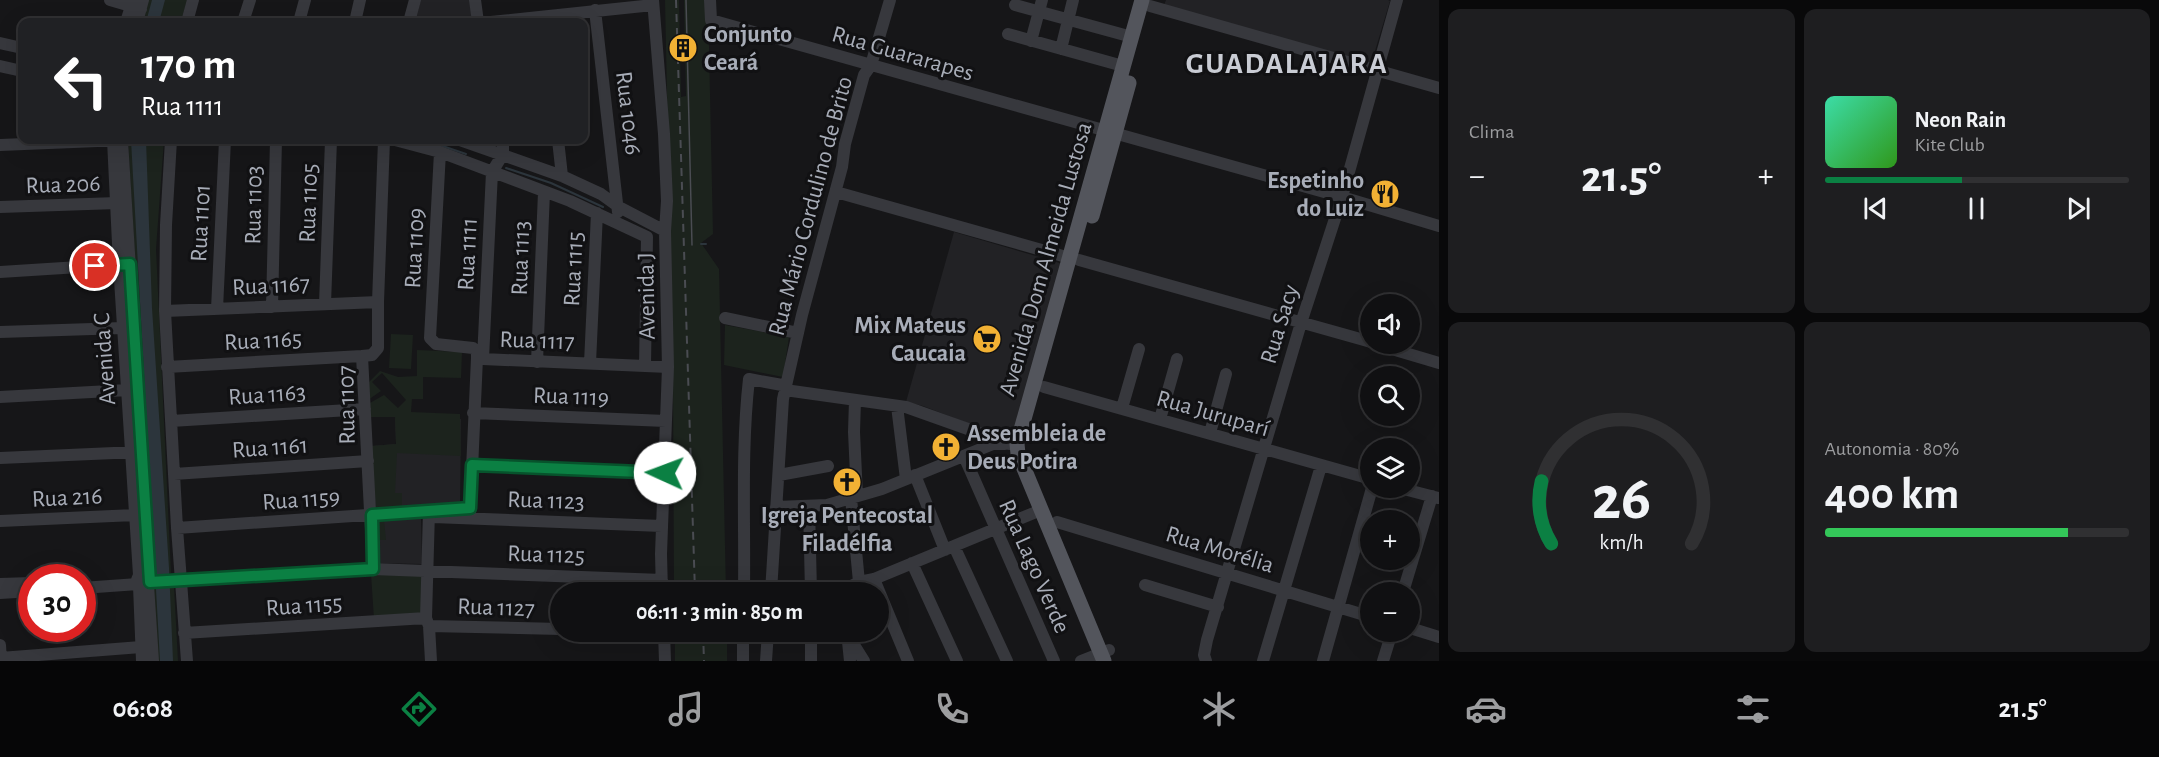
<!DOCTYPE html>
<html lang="pt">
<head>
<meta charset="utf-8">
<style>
	:root { --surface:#101012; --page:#1e1e20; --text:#f1f3f6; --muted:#9c9d9f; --line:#303032; --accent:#0b8043 }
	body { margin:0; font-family:"Alegreya Sans",sans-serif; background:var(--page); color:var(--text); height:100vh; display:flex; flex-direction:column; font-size:22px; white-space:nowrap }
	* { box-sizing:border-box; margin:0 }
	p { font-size:20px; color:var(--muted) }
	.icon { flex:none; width:33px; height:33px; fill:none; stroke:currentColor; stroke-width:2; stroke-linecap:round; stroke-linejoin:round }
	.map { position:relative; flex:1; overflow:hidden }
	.drawer { display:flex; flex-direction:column; gap:9px; padding:9px; background:#09090a; width:720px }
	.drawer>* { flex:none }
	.hud { position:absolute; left:18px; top:18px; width:570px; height:126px; border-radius:12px; box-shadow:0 6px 24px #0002,0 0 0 2px var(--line); background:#202124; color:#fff; overflow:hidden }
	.controls { position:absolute; left:1360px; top:294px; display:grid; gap:12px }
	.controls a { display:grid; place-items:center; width:60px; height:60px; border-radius:50%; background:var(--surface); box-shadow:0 6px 24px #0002,0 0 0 2px var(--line); font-size:30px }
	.speed { position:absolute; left:18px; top:564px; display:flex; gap:12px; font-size:30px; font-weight:700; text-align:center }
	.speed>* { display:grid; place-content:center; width:78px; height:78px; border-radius:50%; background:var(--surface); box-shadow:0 6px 24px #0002,0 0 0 2px var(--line); line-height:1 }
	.speed .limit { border:9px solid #d22; background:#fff; color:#111 }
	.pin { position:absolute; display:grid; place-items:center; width:51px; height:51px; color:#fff; margin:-26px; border:3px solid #fff; border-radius:50%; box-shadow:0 2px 6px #0007 }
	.me { position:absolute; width:66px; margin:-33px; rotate:272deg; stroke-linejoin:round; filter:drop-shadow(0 0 4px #0008) }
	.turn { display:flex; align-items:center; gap:21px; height:126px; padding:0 24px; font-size:27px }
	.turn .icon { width:78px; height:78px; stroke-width:2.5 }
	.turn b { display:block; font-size:42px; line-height:51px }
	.big { font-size:45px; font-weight:700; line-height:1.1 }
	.drawer .tile { flex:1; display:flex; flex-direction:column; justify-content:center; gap:9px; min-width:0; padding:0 21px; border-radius:12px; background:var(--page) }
	.drawer .dial { align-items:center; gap:0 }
	.dial svg { height:156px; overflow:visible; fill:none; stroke:var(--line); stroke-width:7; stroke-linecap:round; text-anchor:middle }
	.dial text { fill:var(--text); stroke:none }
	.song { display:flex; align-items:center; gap:18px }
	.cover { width:72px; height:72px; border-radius:9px; background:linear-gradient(135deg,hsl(160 70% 55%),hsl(110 70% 35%)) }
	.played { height:6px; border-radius:3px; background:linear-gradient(90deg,var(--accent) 45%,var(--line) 45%) }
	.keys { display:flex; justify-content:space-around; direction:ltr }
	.heat { display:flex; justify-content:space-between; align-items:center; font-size:33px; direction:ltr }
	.charge { height:9px; border-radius:4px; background:linear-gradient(90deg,#34c759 80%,var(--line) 0) }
	.drawer .tiles { flex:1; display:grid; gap:9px; grid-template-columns:repeat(2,1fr) }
	.trip { position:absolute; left:550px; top:582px; width:339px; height:60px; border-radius:30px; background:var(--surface); box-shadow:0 6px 24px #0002,0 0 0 2px var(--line); font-weight:700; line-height:60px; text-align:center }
	.tab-bar { display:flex; height:96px; justify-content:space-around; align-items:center; background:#060607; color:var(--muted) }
	.tab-bar .icon { width:42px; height:42px }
	.tab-bar .on { color:var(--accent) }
	.tab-bar b { font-size:27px; color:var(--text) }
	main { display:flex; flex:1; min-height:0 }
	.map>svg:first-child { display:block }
</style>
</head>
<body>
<main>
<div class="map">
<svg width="1439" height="661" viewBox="0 0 1439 661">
	<rect width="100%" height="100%" fill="#161618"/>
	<!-- built -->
	<path fill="#222225" d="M421,0h49l2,18 -33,4h-24z
		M1166,0h222l2,1 -18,60 -2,2 -206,-58z
		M954,232l109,32 -52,176 -88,-34 -17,-4z
		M395,417l66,2 -1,86 -84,4 -5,-63 25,-2z
		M421,518l1,46 -45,-1 -3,-42z"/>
	<!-- green -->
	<path fill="#1c231d" d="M145,0h42l-6,22h-42z
		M665,0h14l2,97 5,-1 -2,-96h24l5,234 -12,9 18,26 7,323h-52l-1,-213z
		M128,140h36l-8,109 15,324 -18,1z
		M725,325l64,12 -6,40 -59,-12z
		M391,334l22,1 -2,34 -22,-1z
		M417,350l45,2 -1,26 -38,-1v22h-11l-1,13 49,2 1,42 -64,-3 -2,40h7v15l-26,1 -5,-63 25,-2 -1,-27h-26l-1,-13 16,-9 14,13 8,-8 -24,-27 -10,9 9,9 -13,9 -1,-16 13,-13 18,6 19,-1z
		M384,520l2,20h-10l-2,-19z
		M371,574l51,2v41l-48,2z
		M174,586l4,75h-23l-4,-74z
		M675,632h52v29h-52z"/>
	<!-- water -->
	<path fill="#2c353c" d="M152,0h13l-6,22h-13z
		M131,140h15l6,168 17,260 4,93h-13z"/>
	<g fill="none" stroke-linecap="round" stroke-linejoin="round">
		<!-- stream -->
		<path stroke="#2c353c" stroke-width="2" d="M425,140l41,14
			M506,168l45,15 52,24
			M701,244h5"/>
		<!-- minor -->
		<path stroke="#37383d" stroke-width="12" d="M110,0l31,9
			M475,0l3,22
			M653,0l11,134 3,67 -2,30 3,136 -7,187 1,38
			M710,0l1,20 631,177 97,29
			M1015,5l117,32
			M1150,6l289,82
			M595,10l23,202
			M126,22l7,-22
			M137,22l6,-22
			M187,22l6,-22
			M243,22l7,-22
			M299,22l6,-22
			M355,22l5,-22
			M409,22l6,-22
			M491,22l162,-17
			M1008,34l115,32
			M1031,41l11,-41
			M0,43l22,5
			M1061,49l12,-49
			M0,66l22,5
			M113,140l6,124 20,311 -2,5 5,7 6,-2 3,-5 -2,-4 -5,-3 -5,2
			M122,140l27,436
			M171,140l-5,85 -1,86 12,217 10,133
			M395,140l45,12 130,49 77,36 -2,129
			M460,140l102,36 39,18 18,13 46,24
			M558,140l4,36
			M0,145l122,-5
			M440,152l-10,186 6,6 37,4 4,4v6l6,1 185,8
			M836,192l234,66
			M0,207l117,-4 5,3
			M1079,260l292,82
			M0,272l126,-8
			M325,304l6,-164
			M272,307l4,-167
			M217,309l8,-169
			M165,311l213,-9
			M725,318l73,15
			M0,332l123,-4
			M1375,344l64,19
			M483,359l9,-187 11,-18v-14
			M537,362l7,-170
			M590,363l7,-150
			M167,367l195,-11
			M1044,387l327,92
			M0,397l128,-7
			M855,400l-1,32 3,64
			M897,406l9,73
			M1122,408l17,-59
			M473,413l193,8
			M1160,419l17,-60
			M171,421l194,-12
			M1210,433l16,-59
			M964,456l90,205
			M0,458l137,-6
			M472,465l193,8
			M174,474l194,-13
			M779,475l49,-9
			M915,475l30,75
			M1400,488l38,10
			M809,506l2,86
			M776,507l51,-2 55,-16 111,-45h12
			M429,511l-3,107 3,8 2,35
			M470,514l7,-156
			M433,517l229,9
			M0,521l135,-6
			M1057,522l314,95
			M177,528l293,-20
			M954,546l53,115
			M912,563l45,98
			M373,569l-11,-213 10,-1 6,-7v-46l6,-162
			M874,579l34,82
			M150,582l223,-13 289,11
			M859,582l15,-3 167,-69
			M0,584l32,-1
			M148,585l5,76
			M1145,585l73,22
			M139,586l3,75
			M82,588l56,-4
			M744,592c1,-71 -3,-142 5,-213l33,6 3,5 121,17 104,37h7
			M771,592l12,-193 19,-84 40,-148 3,-23 19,-69 7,-10 19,-65
			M846,592l7,-7 6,-3 -8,-84
			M1403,592l29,-96
			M0,593l32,-2
			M429,626l132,3
			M1410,628l29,9
			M632,632h32
			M664,632l1,29
			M847,632l3,29
			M184,633l242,-15
			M849,637l15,24
			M0,645l1,16
			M0,658l141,-11
			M743,661v-29
			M766,661l2,-29
			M811,661v-29
			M1081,661l28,-11
			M1206,661l-2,-6 3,-15 94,-317 41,-126 55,-197
			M1263,661l58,-195
			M1323,661l49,-173
			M1383,661l9,-29"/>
		<!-- major -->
		<path stroke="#53555c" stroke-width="15" d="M1092,216l37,-133
			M1104,661l-86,-207 -1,-10 125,-444"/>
		<!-- tram -->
		<path stroke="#4a4c52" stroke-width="1.5" d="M686,0l6,245"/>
		<!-- rail -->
		<path stroke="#4a4c52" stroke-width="2" stroke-dasharray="8 6" stroke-linecap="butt" d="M676,0l19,592
			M703,632l1,29"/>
	</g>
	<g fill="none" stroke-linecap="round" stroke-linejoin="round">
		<!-- route casing -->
		<g stroke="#07532c" stroke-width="15">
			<path id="route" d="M95,266l35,-2 20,318 223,-13 -1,-54 98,-7 2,-43 193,8"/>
		</g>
		<!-- route -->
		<use href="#route" stroke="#0b8043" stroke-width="10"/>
	</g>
	<!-- icons -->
	<defs>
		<g id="building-disc" transform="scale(1.5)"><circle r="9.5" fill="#f2b134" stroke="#111113"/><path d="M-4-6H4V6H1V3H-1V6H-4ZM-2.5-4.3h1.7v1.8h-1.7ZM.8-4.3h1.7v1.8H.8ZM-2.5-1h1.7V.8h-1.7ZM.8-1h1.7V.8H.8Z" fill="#111"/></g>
		<g id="restaurant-disc" transform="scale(1.5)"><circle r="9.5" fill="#f2b134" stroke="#111113"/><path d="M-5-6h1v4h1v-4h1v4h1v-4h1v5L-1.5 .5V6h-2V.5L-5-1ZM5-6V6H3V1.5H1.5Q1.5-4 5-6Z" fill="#111"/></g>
		<g id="supermarket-disc" transform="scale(1.5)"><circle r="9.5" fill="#f2b134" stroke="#111113"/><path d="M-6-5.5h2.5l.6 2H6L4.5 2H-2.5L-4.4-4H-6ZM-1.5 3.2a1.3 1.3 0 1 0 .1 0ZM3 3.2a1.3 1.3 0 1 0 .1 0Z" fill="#111"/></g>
		<g id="church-disc" transform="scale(1.5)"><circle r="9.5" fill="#f2b134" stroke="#111113"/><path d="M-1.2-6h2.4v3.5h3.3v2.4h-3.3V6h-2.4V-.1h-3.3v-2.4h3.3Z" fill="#111"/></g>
	</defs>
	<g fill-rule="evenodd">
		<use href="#building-disc" x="683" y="48"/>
		<use href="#restaurant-disc" x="1385" y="194"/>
		<use href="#supermarket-disc" x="987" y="339"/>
		<use href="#church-disc" x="946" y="447"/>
		<use href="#church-disc" x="847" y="482"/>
	</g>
	<g text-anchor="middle" stroke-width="6" stroke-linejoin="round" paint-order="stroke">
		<!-- poi labels -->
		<g font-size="24" font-weight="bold" fill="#a8adb8" stroke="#111113" text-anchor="start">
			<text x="704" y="42">Conjunto<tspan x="704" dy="28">Ceará</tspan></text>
			<text x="1364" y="188" text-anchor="end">Espetinho<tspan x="1364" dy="28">do Luiz</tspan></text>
			<text x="966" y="333" text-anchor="end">Mix Mateus<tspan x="966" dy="28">Caucaia</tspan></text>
			<text x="967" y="441">Assembleia de<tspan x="967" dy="28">Deus Potira</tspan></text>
			<text x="847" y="523" text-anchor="middle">Igreja Pentecostal<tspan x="847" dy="28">Filadélfia</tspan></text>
		</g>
		<!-- street labels -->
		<g font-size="24" fill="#a8adb8" stroke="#111113">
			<text transform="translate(903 53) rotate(16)" y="8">Rua Guararapes</text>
			<text transform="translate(629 113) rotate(83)" y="8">Rua 1046</text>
			<text transform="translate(63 184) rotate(-2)" y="8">Rua 206</text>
			<text transform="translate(308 203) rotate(-88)" y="8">Rua 1105</text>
			<text transform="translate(253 205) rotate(-89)" y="8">Rua 1103</text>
			<text transform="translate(810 206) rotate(-75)" y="8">Rua Mário Cordulino de Brito</text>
			<text transform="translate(200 223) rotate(-87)" y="8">Rua 1101</text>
			<text transform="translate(414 248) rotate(-87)" y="8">Rua 1109</text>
			<text transform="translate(467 254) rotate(-87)" y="8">Rua 1111</text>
			<text transform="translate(520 258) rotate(-88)" y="8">Rua 1113</text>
			<text transform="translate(1045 259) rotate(-74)" y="8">Avenida Dom Almeida Lustosa</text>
			<text transform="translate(573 269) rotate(-87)" y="8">Rua 1115</text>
			<text transform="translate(271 285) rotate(-3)" y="8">Rua 1167</text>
			<text transform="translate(646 296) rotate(-91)" y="8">Avenida J</text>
			<text transform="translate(1279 324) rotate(-73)" y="8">Rua Sacy</text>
			<text transform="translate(263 340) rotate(-3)" y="8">Rua 1165</text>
			<text transform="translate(537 340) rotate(2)" y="8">Rua 1117</text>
			<text transform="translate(104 359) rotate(-94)" y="8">Avenida C</text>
			<text transform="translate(267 394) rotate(-4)" y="8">Rua 1163</text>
			<text transform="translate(571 396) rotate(2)" y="8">Rua 1119</text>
			<text transform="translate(346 405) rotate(-91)" y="8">Rua 1107</text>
			<text transform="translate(1213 413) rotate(16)" y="8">Rua Juruparí</text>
			<text transform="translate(270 447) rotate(-4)" y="8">Rua 1161</text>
			<text transform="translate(67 497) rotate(-3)" y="8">Rua 216</text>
			<text transform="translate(301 499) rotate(-4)" y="8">Rua 1159</text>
			<text transform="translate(546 500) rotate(2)" y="8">Rua 1123</text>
			<text transform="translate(1220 549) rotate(17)" y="8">Rua Morélia</text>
			<text transform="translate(546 554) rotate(2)" y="8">Rua 1125</text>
			<text transform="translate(1035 566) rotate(66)" y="8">Rua Lago Verde</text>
			<text transform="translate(304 605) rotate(-4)" y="8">Rua 1155</text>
			<text transform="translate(496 607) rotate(2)" y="8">Rua 1127</text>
		</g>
		<!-- district labels -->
		<g font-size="30" font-weight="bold" letter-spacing="1.5" fill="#c9ccd4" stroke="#111113">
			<text x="1287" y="73">GUADALAJARA</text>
		</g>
	</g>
</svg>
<div class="controls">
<a><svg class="icon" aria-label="sound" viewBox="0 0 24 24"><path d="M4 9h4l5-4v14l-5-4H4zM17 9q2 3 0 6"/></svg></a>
<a><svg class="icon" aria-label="search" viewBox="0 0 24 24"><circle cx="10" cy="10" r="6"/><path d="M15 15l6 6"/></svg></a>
<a><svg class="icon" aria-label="layers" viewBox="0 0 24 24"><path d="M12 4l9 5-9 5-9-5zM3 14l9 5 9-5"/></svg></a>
<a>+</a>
<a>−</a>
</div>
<div class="speed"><div class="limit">30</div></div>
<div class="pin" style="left:95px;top:266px;background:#d93025"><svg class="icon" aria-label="arrive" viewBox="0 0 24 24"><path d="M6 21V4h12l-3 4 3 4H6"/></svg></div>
<svg class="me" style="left:665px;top:473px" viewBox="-20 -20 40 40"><circle r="19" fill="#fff"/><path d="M0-13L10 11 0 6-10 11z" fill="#0b8043"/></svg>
<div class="trip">06:11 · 3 min · 850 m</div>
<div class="hud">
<div class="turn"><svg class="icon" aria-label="left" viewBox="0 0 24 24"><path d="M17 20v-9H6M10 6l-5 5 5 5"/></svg><div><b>170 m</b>Rua 1111</div></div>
</div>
</div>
<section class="drawer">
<div class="tiles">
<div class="tile"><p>Clima</p>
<div class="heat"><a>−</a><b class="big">21.5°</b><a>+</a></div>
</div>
<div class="tile">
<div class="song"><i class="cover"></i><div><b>Neon Rain</b><p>Kite Club</p></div></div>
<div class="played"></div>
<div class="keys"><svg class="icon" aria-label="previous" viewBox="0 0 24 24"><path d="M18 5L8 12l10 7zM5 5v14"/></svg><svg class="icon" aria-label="pause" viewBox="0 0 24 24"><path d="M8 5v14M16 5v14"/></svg><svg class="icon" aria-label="next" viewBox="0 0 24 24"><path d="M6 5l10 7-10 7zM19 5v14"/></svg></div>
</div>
<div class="tile dial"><svg viewBox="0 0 100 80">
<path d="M14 69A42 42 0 1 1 86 69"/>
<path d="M14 69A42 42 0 0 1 9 37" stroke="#0b8043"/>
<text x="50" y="56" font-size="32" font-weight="700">26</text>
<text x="50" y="72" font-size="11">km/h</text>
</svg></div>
<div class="tile"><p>Autonomia · 80%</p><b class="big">400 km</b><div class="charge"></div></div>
</div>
</section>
</main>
<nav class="tab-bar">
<b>06:08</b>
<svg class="icon on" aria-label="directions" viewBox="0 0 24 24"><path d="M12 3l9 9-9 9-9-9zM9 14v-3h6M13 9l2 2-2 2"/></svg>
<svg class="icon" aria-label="music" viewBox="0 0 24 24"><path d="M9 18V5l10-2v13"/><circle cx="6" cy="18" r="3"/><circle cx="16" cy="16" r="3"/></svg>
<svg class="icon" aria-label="phone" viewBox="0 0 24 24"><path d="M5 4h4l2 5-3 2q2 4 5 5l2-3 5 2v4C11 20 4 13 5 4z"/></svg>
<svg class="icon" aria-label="climate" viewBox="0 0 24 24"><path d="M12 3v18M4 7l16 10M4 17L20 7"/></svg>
<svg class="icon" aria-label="car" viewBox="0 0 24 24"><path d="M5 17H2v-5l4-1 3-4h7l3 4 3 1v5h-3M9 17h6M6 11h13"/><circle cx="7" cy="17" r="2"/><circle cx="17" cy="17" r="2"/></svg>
<svg class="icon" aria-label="filters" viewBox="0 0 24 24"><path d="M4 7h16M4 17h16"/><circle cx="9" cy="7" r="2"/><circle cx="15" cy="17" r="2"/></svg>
<b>21.5°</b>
</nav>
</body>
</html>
